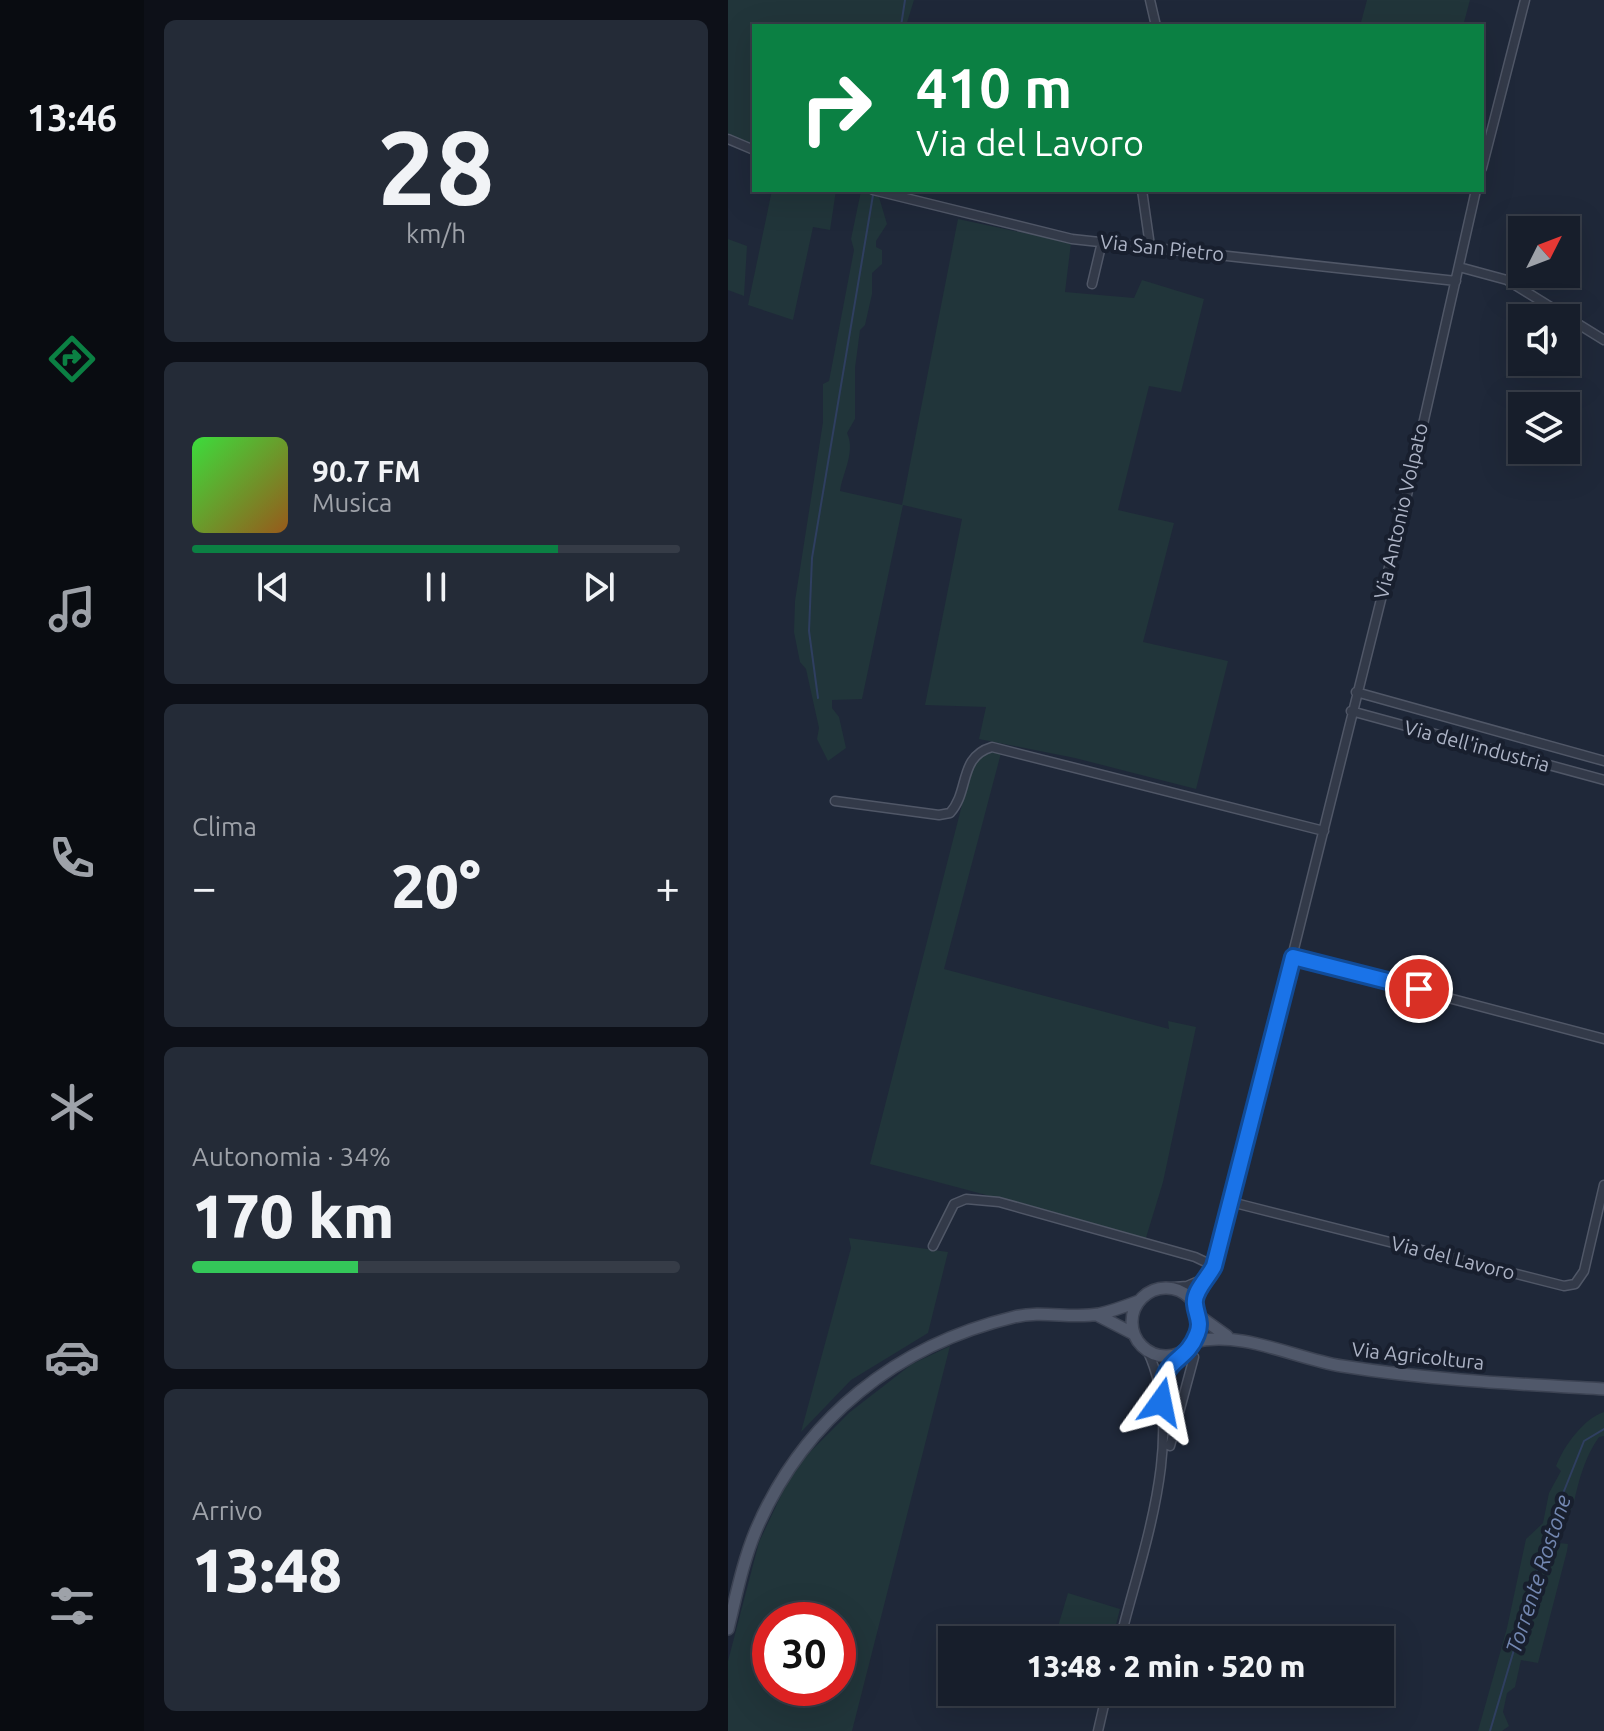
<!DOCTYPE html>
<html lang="it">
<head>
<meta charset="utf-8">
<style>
	:root { --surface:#171e2b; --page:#242b37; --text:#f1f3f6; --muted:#9ea2a9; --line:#363c47; --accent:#0b8043 }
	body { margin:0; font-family:Ubuntu,sans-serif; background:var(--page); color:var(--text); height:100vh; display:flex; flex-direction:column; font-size:30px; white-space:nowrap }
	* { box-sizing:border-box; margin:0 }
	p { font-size:26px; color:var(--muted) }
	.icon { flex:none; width:44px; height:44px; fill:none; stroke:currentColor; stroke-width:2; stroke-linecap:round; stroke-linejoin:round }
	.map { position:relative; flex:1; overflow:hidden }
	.drawer { display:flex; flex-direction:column; gap:20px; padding:20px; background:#0d1018; width:584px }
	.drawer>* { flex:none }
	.guide { position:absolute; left:24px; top:24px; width:732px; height:168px; border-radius:0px; box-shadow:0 8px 32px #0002,0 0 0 2px var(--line); background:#0b8043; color:#fff; overflow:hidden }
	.needle { width:52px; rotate:48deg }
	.controls { position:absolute; left:780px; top:216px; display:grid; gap:16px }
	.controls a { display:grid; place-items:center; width:72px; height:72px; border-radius:0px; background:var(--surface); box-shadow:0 8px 32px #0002,0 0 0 2px var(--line); font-size:40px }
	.speed { position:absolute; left:24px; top:1602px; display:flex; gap:16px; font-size:40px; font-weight:700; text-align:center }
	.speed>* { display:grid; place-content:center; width:104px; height:104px; border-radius:50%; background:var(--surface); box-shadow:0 8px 32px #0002,0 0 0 2px var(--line); line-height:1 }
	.speed .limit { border:12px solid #d22; background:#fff; color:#111 }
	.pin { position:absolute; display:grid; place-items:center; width:68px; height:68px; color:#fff; margin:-34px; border:4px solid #fff; border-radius:50%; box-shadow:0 2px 8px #0007 }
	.me { position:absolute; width:88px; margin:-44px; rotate:12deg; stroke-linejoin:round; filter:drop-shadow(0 0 6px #0008) }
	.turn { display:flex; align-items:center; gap:28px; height:168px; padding:0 32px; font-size:36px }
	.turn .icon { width:104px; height:104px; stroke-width:2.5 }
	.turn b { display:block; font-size:56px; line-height:68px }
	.big { font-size:60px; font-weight:800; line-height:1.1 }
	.drawer .card { flex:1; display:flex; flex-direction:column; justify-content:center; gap:12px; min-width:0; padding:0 28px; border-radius:12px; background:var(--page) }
	.drawer .dial { align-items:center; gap:0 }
	.dial b { font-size:104px; line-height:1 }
	.song { display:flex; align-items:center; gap:24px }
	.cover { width:96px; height:96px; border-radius:12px; background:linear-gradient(135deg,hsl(120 70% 55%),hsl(30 70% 35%)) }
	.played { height:8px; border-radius:4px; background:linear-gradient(90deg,var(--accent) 75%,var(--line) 75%) }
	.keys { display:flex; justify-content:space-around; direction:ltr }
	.heat { display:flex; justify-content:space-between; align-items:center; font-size:44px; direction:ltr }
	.charge { height:12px; border-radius:6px; background:linear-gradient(90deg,#34c759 34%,var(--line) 0) }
	.trip { position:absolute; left:210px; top:1626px; width:456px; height:80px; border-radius:0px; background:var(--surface); box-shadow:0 8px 32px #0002,0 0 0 2px var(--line); font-weight:800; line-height:80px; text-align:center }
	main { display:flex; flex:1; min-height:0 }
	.tab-bar { display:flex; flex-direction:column; width:144px; justify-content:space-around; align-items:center; background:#090c11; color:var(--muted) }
	.tab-bar .icon { width:56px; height:56px }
	.tab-bar .selected { color:var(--accent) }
	.tab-bar b { font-size:36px; color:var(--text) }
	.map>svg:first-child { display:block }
</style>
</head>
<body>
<main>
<nav class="tab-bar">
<b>13:46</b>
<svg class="icon selected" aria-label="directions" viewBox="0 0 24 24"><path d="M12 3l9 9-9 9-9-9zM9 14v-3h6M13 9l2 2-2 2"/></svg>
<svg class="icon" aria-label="music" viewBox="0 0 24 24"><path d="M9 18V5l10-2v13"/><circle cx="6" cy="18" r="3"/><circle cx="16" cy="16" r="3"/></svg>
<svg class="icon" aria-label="phone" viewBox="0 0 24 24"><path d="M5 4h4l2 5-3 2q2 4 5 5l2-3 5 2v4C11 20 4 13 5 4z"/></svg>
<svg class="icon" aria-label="climate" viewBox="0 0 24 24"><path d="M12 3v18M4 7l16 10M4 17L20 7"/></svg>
<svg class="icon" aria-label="car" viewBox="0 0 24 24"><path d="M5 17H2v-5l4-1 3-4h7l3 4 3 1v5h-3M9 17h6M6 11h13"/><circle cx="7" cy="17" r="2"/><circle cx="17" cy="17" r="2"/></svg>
<svg class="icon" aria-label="filters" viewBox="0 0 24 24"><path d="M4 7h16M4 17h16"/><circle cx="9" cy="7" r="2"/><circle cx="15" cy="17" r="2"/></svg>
</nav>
<section class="drawer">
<div class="card dial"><b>28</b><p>km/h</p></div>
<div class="card">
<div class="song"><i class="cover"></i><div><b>90.7 FM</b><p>Musica</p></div></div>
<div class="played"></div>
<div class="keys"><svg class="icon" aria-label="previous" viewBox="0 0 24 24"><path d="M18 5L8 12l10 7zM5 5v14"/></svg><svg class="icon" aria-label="pause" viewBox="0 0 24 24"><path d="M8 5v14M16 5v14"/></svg><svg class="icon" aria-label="next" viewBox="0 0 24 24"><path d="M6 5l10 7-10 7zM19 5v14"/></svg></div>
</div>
<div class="card"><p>Clima</p>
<div class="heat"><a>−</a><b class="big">20°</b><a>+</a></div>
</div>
<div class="card"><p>Autonomia · 34%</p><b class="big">170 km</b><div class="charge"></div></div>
<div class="card"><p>Arrivo</p><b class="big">13:48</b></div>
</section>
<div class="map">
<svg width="876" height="1731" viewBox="0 0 876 1731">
	<rect width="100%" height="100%" fill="#1f2839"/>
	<!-- green -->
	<path fill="#21353a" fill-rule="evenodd" d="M0,0h186l-8,26h-152v119l-26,-11z
		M639,0h103l-7,26h-103z
		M44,190h64l-6,40 -17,-3 -20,93 -45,-15z
		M133,191l18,6 8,27 -11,17v6l6,3v14l-10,9v21l-7,31 -5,5 -5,38v51l-8,14c9,19 -5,41 -7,58l62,14 56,-286 113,24 -6,49 69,6 8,-18 62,19 -23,93 -32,-6 -31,124 56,13 -31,119 85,19 -32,128 -121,-31 -96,-19 7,-32 -61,-2 37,-186 -59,-14 -41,194 -30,1v8l7,9 7,31 -18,13 -11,-22 2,-11 -13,-59 -6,-7 -6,-30 1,-31 28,-179v-38l6,-3 25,-131 -3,-11z
		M0,239l19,7 -3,50 -16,-6z
		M258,750l15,3 -57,216 225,60 -1,-8 28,6 -33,155 -18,59 -17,-8 -258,-69 104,-406z
		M121,1238l99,14 -20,81 -77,47 -50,52 50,-184z
		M222,1346l-98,385h-124v-70l31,-119 26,-55 19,-29 46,-46 62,-48zM42,1620h68v68h-68z
		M876,1412v24l-5,1c-14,20 -20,42 -25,65 -4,14 -17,25 -16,41l10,1 -1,7 -29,112 -17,-3 -6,27 -8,6 -4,19 6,14 -7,5h-24l29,-103 19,-89 17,-16 6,-30 12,-22 -5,-5c8,-20 27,-47 48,-54z
		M340,1593l52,16 -8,31h-58z"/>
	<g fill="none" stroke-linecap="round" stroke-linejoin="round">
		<!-- stream -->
		<path stroke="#2f3f60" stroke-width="2" d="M173,26l4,-26
			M90,698l-9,-67 3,-73 61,-363
			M762,1731l62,-210 32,-80 20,-12"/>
		<!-- minor casing -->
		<g stroke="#505767" stroke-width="11">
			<path id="minor" d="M422,0l6,26
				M0,139l26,11
				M754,168l43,-168
				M145,190l199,49 384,42
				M414,190l8,56
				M731,267l48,13 97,60
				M364,284l10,-42
				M628,692l248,69
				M623,711l253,69
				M107,801l104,14 11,-2c20,-22 8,-56 42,-66l332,84
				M565,957l311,82
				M503,1202l333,84 11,-2 9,-13 20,-86
				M205,1246l21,-42 12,-5 33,3 196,55 19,9
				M433,1288l26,-2 21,-9
				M466,1303l3,-11 17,-26 17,-64 176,-707 69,-305
				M433,1382l8,-18 15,-14
				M442,1446l24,-89
				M392,1640c21,-86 68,-206 27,-290
				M370,1731l9,-39"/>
		</g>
		<!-- major casing -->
		<g stroke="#3c4353" stroke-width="14">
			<path id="major" d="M404 1322a34 34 0 1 1 68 0a34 34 0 1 1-68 0Z
				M369,1315l37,19
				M471,1316l28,20
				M465,1342c50,-12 100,16 149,24 87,14 175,18 262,23
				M0,1629c8,-33 15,-68 28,-99 48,-112 141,-185 258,-213 28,-7 57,2 85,-3 14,-3 27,-8 40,-13"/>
		</g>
		<!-- minor -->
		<use href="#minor" stroke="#333a49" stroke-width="8"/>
		<!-- major -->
		<use href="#major" stroke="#50586a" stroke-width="11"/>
	</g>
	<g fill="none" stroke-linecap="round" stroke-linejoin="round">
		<!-- route casing -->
		<g stroke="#114b97" stroke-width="20">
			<path id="route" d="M433,1402c0,-48 24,-36 36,-68 5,-12 -1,-19 -2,-30 -2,-13 14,-27 19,-38l79,-309 126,32"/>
		</g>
		<!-- route -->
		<use href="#route" stroke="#1a73e8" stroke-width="14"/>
	</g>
	<g text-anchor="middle" stroke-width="8" stroke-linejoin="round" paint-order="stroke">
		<!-- street labels -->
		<g font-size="20" fill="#adb4c6" stroke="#181f2e">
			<text transform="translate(434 248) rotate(6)" y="7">Via San Pietro</text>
			<text transform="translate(673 511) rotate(-77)" y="7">Via Antonio Volpato</text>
			<text transform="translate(749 746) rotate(15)" y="7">Via dell'industria</text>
			<text transform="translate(725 1258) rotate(14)" y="7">Via del Lavoro</text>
			<text transform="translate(690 1356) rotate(6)" y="7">Via Agricoltura</text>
		</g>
		<!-- water labels -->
		<g font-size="22" font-style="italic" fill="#7387b1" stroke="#181f2e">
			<text transform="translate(810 1574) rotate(-72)" y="8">Torrente Rostone</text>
		</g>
	</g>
</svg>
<div class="controls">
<a><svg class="needle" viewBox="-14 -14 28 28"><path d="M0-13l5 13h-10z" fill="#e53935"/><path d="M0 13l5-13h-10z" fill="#9ea2a9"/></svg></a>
<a><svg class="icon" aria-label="sound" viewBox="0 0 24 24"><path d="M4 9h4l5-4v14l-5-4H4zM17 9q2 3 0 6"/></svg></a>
<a><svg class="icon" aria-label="layers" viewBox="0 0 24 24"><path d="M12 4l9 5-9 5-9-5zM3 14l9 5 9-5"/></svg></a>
</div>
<div class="speed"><div class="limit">30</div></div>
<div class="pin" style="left:691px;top:989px;background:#d93025"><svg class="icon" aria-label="arrive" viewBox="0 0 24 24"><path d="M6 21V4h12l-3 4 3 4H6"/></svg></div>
<svg class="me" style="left:433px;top:1402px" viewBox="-20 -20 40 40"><path d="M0-17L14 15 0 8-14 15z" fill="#1a73e8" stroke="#fff" stroke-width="4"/></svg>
<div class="trip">13:48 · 2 min · 520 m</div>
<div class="guide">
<div class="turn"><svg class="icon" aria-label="right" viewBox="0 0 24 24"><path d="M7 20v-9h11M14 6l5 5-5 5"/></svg><div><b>410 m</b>Via del Lavoro</div></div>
</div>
</div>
</main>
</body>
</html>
